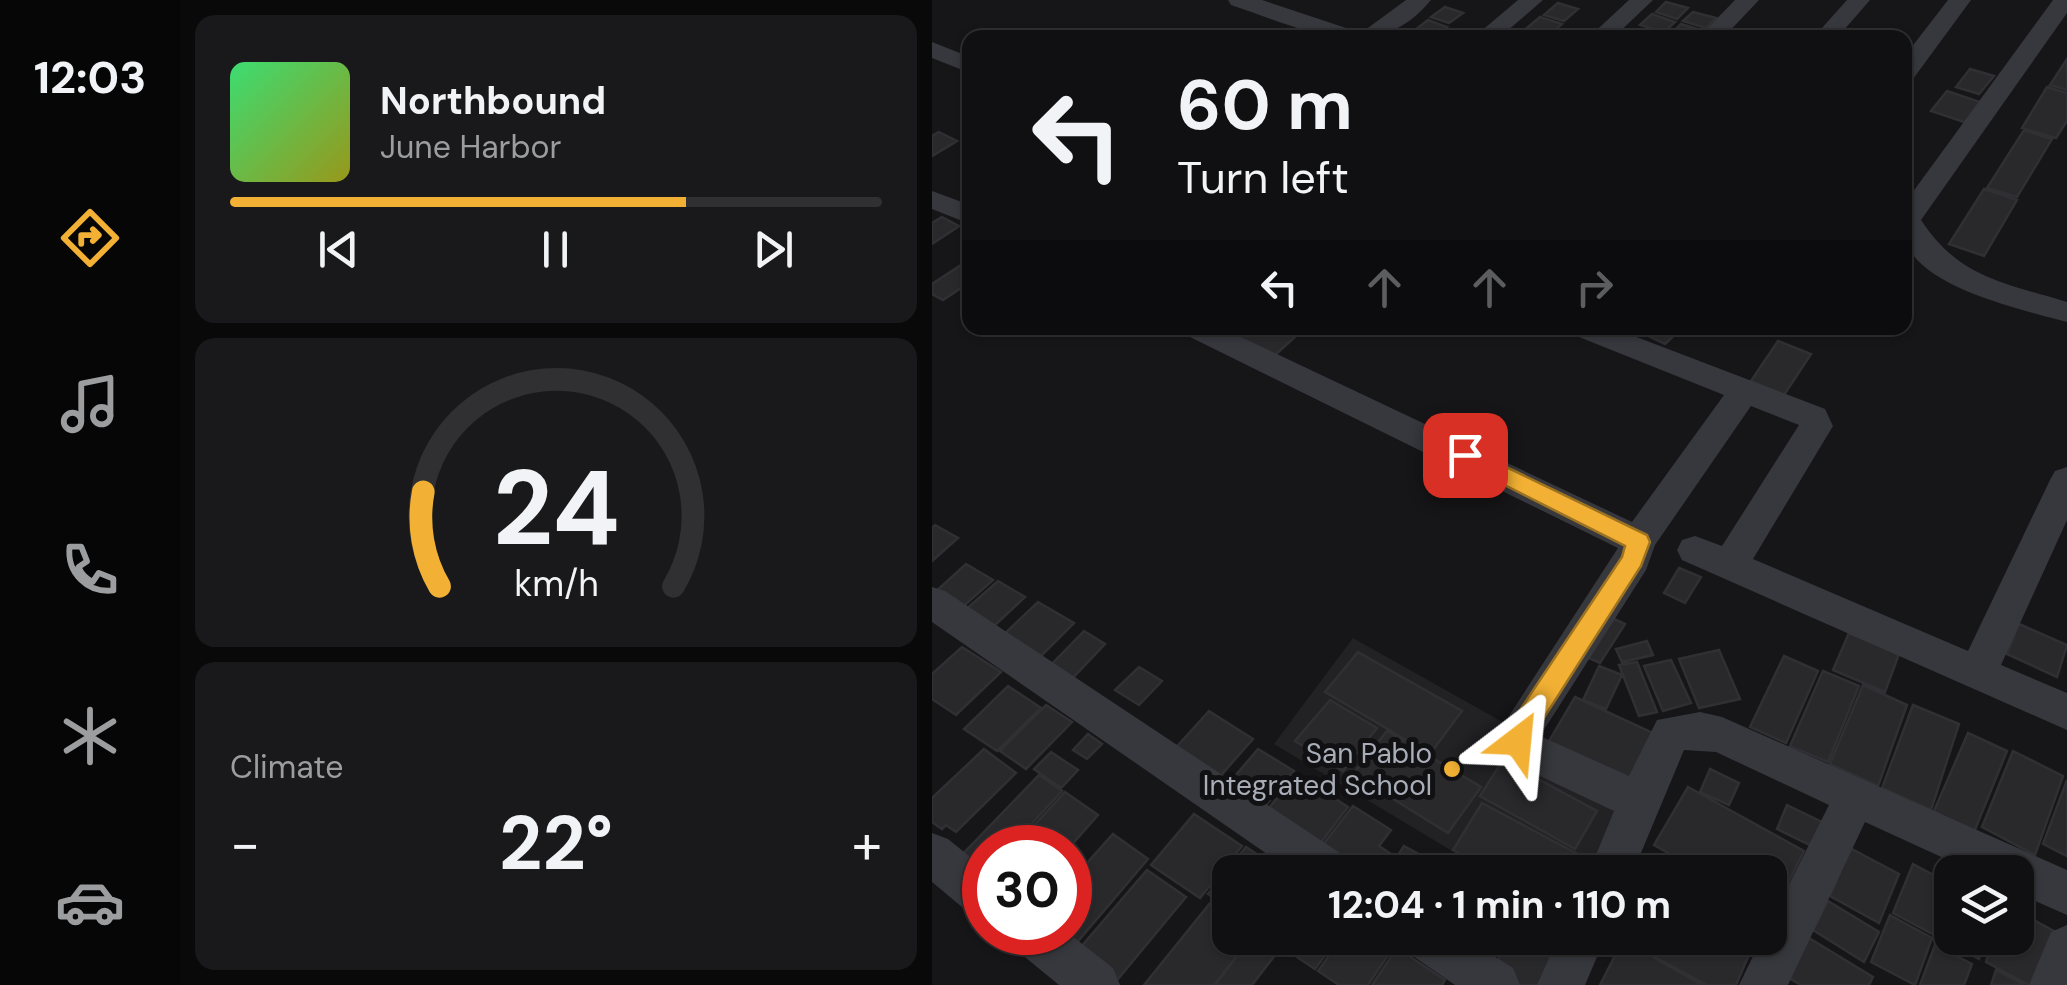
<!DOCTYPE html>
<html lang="en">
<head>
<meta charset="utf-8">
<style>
	:root { --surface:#101012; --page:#19191b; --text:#f1f3f6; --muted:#9c9d9f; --line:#303032; --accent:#f2b134 }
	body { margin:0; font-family:"DM Sans",sans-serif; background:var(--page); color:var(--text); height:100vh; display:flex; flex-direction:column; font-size:38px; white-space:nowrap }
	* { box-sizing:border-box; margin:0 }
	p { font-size:32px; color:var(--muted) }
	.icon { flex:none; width:55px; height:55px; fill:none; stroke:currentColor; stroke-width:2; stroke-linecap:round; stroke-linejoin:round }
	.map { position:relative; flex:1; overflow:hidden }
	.sheet { display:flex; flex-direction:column; gap:15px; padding:15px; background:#09090a; width:752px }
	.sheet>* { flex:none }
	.hud { position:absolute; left:30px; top:30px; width:950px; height:305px; border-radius:20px; box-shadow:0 2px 8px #0004,0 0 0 2px var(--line); background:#101012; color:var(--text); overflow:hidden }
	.fabs { position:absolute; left:1002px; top:855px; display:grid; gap:20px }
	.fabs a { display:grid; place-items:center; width:100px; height:100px; border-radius:20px; background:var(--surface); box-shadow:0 2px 8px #0004,0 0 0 2px var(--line); font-size:50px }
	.speed { position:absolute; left:30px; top:825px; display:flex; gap:20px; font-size:50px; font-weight:700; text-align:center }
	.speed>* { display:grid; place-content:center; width:130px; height:130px; border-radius:50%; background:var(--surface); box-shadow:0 2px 8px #0004,0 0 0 2px var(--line); line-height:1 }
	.speed .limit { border:15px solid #d22; background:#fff; color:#111 }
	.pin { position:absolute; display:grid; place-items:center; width:85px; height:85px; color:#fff; margin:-42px; border-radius:20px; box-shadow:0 5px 15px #0006 }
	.me { position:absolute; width:110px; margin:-55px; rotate:29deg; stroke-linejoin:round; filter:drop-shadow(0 0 8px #0008) }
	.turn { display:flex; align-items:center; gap:35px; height:210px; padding:0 50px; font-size:45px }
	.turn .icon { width:130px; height:130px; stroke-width:2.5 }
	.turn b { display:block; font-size:70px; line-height:85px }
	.lanes { display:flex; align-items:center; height:95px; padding:0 50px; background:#0003; justify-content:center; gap:50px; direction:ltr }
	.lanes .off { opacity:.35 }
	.big { font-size:75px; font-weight:700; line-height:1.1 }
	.sheet .widget { flex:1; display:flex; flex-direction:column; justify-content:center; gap:15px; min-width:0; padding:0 35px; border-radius:20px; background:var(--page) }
	.sheet .dial { align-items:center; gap:0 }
	.dial svg { height:260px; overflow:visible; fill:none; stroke:var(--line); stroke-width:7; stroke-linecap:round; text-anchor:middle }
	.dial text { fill:var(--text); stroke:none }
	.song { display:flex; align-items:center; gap:30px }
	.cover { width:120px; height:120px; border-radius:15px; background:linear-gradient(135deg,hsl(140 70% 55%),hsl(60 70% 35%)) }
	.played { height:10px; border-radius:5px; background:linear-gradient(90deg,var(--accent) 70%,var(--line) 70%) }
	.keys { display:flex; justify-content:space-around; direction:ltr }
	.heat { display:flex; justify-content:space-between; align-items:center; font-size:55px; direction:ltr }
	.trip { position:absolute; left:280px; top:855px; width:575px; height:100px; border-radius:20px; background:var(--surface); box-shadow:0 2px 8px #0004,0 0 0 2px var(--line); font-weight:700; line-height:100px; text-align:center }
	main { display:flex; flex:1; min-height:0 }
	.dock { display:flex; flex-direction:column; width:180px; justify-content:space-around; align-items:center; background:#060607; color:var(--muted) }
	.dock .icon { width:70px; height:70px }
	.dock .on { color:var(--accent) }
	.dock b { font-size:45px; color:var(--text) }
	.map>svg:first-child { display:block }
</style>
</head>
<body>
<main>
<nav class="dock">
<b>12:03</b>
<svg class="icon on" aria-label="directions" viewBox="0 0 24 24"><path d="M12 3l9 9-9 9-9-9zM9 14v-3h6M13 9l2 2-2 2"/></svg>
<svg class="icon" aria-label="music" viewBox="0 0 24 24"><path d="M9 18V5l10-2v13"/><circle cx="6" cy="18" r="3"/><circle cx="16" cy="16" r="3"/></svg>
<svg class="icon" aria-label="phone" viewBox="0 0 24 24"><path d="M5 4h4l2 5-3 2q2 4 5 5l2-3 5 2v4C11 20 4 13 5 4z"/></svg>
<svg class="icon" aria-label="climate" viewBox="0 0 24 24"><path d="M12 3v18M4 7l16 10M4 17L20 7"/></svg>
<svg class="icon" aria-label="car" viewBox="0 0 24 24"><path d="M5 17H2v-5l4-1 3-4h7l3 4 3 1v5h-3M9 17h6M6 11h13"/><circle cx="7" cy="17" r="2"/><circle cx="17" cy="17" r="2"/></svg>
</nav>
<section class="sheet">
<div class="widget">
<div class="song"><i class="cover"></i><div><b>Northbound</b><p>June Harbor</p></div></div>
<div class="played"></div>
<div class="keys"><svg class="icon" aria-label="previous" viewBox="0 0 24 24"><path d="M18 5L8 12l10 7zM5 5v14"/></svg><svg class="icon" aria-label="pause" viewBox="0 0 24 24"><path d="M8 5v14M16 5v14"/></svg><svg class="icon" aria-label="next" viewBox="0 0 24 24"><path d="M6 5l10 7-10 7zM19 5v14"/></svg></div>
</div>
<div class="widget dial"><svg viewBox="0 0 100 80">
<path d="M14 69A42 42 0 1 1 86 69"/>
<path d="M14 69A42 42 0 0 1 9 40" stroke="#f2b134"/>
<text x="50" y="56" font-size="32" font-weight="700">24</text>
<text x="50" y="72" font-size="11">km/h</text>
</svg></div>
<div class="widget"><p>Climate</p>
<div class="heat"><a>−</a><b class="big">22°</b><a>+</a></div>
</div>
</section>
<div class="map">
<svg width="1135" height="985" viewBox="0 0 1135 985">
	<rect width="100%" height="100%" fill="#161618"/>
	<!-- built -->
	<path fill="#222225" d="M421,638l279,157 -40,77h-105l-213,-128z"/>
	<!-- building -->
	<path fill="#29292c" stroke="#303034" stroke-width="2.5" d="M734,2l22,6 -11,11 -21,-7z
		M626,3l20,6 -14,12 -20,-6z
		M513,7l18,6 -14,10 -18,-6z
		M761,12l23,6 -10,10 -23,-7z
		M720,14l23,8 -11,10 -24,-7z
		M608,17l22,7 -12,10 -23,-6z
		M496,20l19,7 -13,9 -19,-6z
		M749,24l23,7 -6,7 -28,-3z
		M1135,59v31l-17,-5z
		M1038,69l24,7 -15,18 -23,-7z
		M1115,87l20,6v28l-11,17 -34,-10z
		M1015,91l36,12 -16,20 -36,-12z
		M1092,130l28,9 -35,58 -30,-9z
		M7,132l18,9 -25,15v-20z
		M1052,189l33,11 -33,56 -35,-12z
		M10,217l17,9 -27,18v-21z
		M38,259v23l-27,18 -11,-6v-10z
		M291,328h82l-30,27 -55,-25z
		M700,328h50l-17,16z
		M846,341l33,13 -27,41 -33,-14z
		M3,525l23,13 -26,23v-33z
		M34,564l27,16 -35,31 -26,-16z
		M747,568l22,9 -16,26 -21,-10z
		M66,581l27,16 -33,31 -28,-17z
		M106,602l36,21 -39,39 -37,-22z
		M676,616l17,8 -25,39 -18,-8z
		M1087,624l48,21 -10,32 -50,-23z
		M152,631l21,13 -37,39 -22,-13z
		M917,633l50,21 -14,38 -52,-22z
		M715,641l6,14 -31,7 -6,-13z
		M30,647l39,25 -45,43 -24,-16v-25z
		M787,650l21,49 -41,9 -20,-49z
		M426,652l104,59 -32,43 -105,-62z
		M852,656l34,15 -32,72 -36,-16z
		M739,660l20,43 -28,8 -19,-45z
		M705,662l20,50 -18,4 -20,-51z
		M667,666l23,9 -16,34 -23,-9z
		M207,667l23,14 -23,24 -24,-15z
		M891,671l36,15 -31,76 -38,-16z
		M931,685l44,20 -29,81 -48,-22z
		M76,686l33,22 -44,43 -33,-22z
		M643,697l78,36 -31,59 -80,-39z
		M398,700l47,28 -34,43 -48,-30z
		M114,705l26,17 -46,47 -26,-18z
		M981,705l46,19 -28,86 -49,-22z
		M277,711l44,28 -38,43 -44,-29z
		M455,731l94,56 -33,46 -95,-59z
		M1036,733l39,18 -33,81 -40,-21z
		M156,734l14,10 -15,15 -14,-9z
		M52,749l32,24 -60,59 -10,-7 -4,4 -10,-7v-24z
		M326,749l36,22 -34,41 -36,-23z
		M1081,751l50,25 -28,79 -53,-28z
		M119,752l27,18 -17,18 -27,-19z
		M571,760l94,51 -22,38 -95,-53z
		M778,769l29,14 -10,22 -29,-13z
		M365,774l51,33 -32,42 -53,-34z
		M107,775l23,16 -53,57h-25v25l-7,8 -24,-17z
		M1135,780v76l-24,-12z
		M756,787l116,64 -31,62 -3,-41h-68l-48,-27z
		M133,792l33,23 -29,33h-56z
		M550,803l103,55 -7,14h-84l-41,-22z
		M855,805l35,17 -10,24 -35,-17z
		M421,806l38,24 -12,16 15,10 -13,16h-40l-26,-17z
		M262,814l48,32 -42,52 -49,-33z
		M181,834l35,25 -80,94 -29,-21h31v-50z
		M472,846l22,12 -9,14h-30z
		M314,847l38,25h-54v37l-22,-15z
		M918,848l49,26 -20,49 -49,-27z
		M981,864l39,21v53h35l-8,21 -86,-46z
		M215,870l39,27 -73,88 -39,-30z
		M896,901l51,31 -15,30 -51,-32z
		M279,902l19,12v24h21l-37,47h-70z
		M1085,911l37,20 -17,54h-8l-43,-23 8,-24h23z
		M958,915l42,23 -17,47 -44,-23z
		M319,938h10l18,12 -27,35h-37z
		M337,938h69l-23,31z
		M410,938h36l15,10 -25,37h-29l-21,-14z
		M579,938h29l28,16 -16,31h-34l-26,-15z
		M688,938h136l-20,47h-29z
		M877,938l64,39 -4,8h-68l-12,-7z
		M691,940l79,45h-102z
		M1003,945l37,19 -8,21h-44z
		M465,948l48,32 -3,5h-70z
		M1064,970l29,15h-34z"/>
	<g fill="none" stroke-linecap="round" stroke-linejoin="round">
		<!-- minor -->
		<path fill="#37383d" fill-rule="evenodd" d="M296,0h34l99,33 45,-33h25c-56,69 -130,28 -200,5z
			M586,0h25l-44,38h-26z
			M697,0h24l-40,38h-25z
			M803,0h24l-36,38h-25z
			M915,0h23l-33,38h-24z
			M1016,0h23l-58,79 -9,2v-24z
			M1121,0h14v13l-146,207c38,58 84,63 146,82v20c-43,-12 -153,-35 -163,-86 -1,-10 0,-22 0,-32z
			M0,42l38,15v16l-38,-15z
			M0,191l38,14v19l-38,-15z
			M250,328h40l410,194 92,-127 -150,-60 -4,-7h43l212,81 8,17 -80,133 215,92 82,-171 5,-9 12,-4v53l-66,145 66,28v37l-385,-170 -5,-10 5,-10 13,-4 27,10 77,-121 -48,-19 -96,139 -9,25 -106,166 89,40 28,-56 43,-8 22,5 345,153v45l-50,-22v-21h-43l-109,-50 -77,163h-49l23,-47h8v-16l59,-117 -113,-53 -32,-2 -51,122h-44l25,-61 -106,-50 -12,-25 122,-188 -432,-213z
			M0,587l13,4 401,266 6,15h-59l-361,-250z
			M0,833l16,6 36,29v50l-16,-6 -36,-30z
			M1135,925v60h-38l22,-53z
			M75,932h60l46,36 7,17h-61l-45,-37z
			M471,938h63l47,30 7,17h-65l-45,-31z
			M626,938h47l-20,47h-48z"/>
	</g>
	<!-- route -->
	<path fill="#f2b134" stroke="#9d7322" stroke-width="2.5" d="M533,447l182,88 3,7 -9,24 -110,172 -3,11 -10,4 -9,-4 -5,-13 4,-8 114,-171 3,-11 -168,-85 -3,-6 3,-5z"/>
	<!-- markers -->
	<circle fill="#f2b134" stroke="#111113" stroke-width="4" cx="520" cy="769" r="10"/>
	<g text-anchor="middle" stroke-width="10" stroke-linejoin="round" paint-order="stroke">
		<!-- poi labels -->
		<g font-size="28" fill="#a8adb8" stroke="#111113" text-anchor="end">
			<text x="500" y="763">San Pablo<tspan x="500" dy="32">Integrated School</tspan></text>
		</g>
	</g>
</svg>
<div class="fabs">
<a><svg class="icon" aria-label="layers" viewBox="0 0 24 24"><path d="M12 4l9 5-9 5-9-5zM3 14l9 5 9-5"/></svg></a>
</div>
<div class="speed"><div class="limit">30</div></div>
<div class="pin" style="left:533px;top:455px;background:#d93025"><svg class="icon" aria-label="arrive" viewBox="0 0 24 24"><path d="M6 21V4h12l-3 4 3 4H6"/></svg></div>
<svg class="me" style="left:586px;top:741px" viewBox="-20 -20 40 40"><path d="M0-17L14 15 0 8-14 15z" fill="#f2b134" stroke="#fff" stroke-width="4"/></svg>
<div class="trip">12:04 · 1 min · 110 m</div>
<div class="hud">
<div class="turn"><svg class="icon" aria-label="left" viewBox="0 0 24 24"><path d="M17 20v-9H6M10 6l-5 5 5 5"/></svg><div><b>60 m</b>Turn left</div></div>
<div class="lanes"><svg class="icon" aria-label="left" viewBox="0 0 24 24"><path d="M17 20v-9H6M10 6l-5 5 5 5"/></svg><svg class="icon off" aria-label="ahead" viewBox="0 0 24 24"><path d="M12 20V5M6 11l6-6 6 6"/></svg><svg class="icon off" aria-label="ahead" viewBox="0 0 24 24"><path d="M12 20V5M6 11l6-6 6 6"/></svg><svg class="icon off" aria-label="right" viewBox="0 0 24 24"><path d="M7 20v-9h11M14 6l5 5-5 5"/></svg></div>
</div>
</div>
</main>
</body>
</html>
